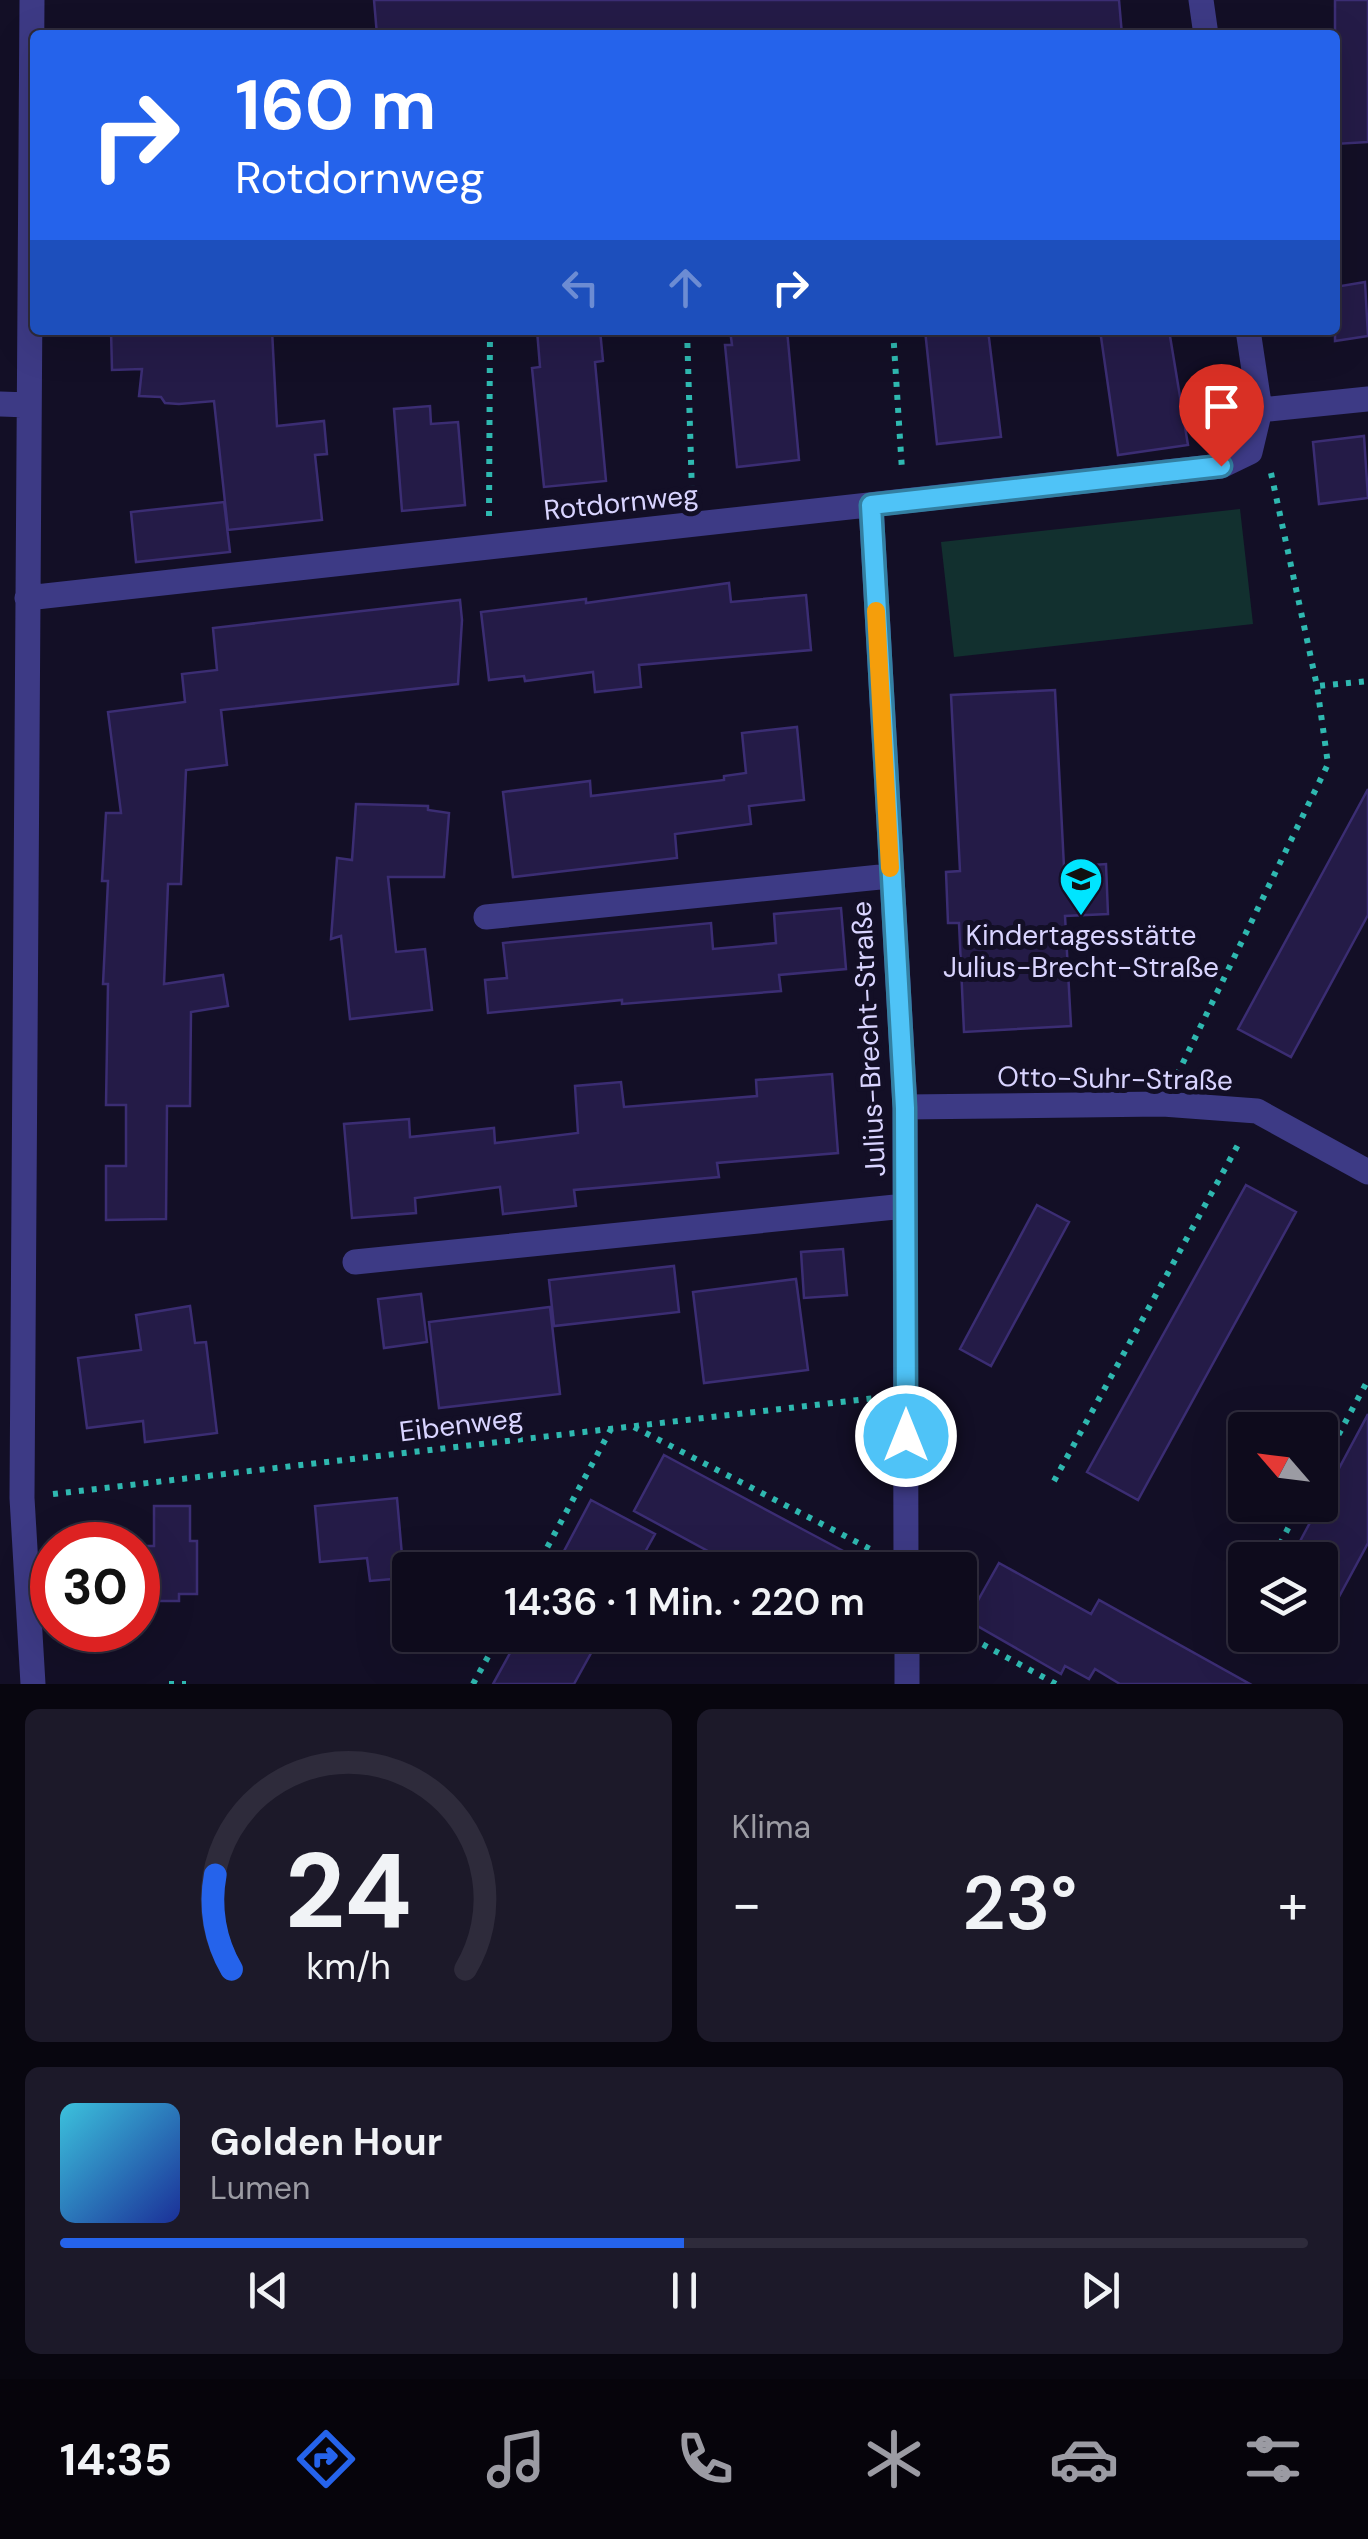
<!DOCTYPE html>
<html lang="de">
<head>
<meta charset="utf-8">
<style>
	:root { --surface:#0e0b1c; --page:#1c1929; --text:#f1f3f6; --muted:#9b9ba3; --line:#2e2b3b; --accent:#2563eb }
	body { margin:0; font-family:"DM Sans",sans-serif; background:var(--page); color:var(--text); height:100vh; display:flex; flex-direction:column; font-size:38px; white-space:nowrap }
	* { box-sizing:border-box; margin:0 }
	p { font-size:32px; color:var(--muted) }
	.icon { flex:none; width:55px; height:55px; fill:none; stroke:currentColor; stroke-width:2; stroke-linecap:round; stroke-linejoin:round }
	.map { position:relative; height:1684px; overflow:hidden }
	.side { display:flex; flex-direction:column; gap:25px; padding:25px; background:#08060f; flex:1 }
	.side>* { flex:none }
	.top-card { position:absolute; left:30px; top:30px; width:1310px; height:305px; border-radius:10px; box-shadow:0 10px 40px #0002,0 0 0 2px var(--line); background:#2563eb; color:#fff; overflow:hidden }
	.needle { width:65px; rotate:298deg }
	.tools { position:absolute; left:1228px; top:1412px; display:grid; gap:20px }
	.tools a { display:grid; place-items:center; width:110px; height:110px; border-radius:10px; background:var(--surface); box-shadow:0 10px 40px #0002,0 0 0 2px var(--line); font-size:50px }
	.speed { position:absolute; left:30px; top:1522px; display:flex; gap:20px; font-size:50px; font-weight:700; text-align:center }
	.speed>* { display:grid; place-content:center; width:130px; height:130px; border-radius:50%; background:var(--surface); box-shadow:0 10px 40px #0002,0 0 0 2px var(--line); line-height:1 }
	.speed .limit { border:15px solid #d22; background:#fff; color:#111 }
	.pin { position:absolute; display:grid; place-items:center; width:85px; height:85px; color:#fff; margin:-102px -42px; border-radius:50% 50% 50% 0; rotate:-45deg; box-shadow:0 0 10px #0007 }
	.pin .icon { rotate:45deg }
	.me { position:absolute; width:110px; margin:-55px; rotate:0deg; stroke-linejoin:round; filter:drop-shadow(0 0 8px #0008) }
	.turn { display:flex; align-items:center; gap:35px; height:210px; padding:0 40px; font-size:45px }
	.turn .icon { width:130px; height:130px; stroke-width:2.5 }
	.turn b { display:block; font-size:70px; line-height:85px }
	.lanes { display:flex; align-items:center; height:95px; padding:0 40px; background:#0003; justify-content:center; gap:50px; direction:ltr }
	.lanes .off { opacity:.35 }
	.big { font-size:75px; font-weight:600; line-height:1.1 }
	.side .widget { flex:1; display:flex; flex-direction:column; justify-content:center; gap:15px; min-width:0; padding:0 35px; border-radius:15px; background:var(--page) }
	.side .dial { align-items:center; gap:0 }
	.dial svg { height:260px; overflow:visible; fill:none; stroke:var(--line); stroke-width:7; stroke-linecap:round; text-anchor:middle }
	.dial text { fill:var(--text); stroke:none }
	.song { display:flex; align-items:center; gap:30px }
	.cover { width:120px; height:120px; border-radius:15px; background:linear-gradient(135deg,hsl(190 70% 55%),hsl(230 70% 35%)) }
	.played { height:10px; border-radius:5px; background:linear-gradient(90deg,var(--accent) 50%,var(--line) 50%) }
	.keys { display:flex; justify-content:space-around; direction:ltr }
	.heat { display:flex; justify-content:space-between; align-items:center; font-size:55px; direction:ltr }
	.side .tiles { flex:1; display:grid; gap:25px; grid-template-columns:1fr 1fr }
	.widget:last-child { grid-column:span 2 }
	.trip { position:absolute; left:392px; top:1552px; width:585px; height:100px; border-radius:10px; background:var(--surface); box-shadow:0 10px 40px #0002,0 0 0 2px var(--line); font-weight:600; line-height:100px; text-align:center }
	.tab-bar { display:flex; height:160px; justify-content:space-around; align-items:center; background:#06040b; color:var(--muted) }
	.tab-bar .icon { width:70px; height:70px }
	.tab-bar .on { color:var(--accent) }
	.tab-bar b { font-size:45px; color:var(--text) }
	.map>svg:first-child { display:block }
</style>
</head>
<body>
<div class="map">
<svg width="1368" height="1684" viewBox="0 0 1368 1684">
	<rect width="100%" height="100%" fill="#130f26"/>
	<!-- green -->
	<path fill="#12302f" d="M1240,509l13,115 -299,33 -13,-115z"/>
	<!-- building -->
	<path fill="#241b47" stroke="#3b2d73" stroke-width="2.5" d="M374,0h745l3,35h-745z
		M1335,0h33v142l-33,2z
		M1365,282l3,54 -33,5v-54z
		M111,330h161l5,96 47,-5 3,33 -12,1 7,65 -94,10 -14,-129 -35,3 -14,-1 -4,-6 -22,-1 3,-27 -30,1z
		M537,330h63l3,31 -8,1 11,119 -62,6 -12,-119 8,-1z
		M730,330h57l12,130 -62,7 -12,-122h7z
		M925,330h63l13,107 -64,7z
		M1100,330h69l19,115 -70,10z
		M430,406l1,18 27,-2 7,83 -63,6 -8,-102z
		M1364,436l4,62 -49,6 -6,-62z
		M224,502l6,50 -94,10 -5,-50z
		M729,583l2,19 75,-7 5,55 -172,15 2,22 -46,5 -2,-20 -68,9 -1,-5 -35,4 -8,-68 105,-13v4z
		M460,600l2,20 -4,64 -237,26 6,55 -41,5 -5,114h-13l-4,100 59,-9 5,31 -37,6 -1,94h-23l-1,113 -60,1v-54h20v-61h-20l2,-121h-5l5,-103h-6l4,-68h15l-13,-101 77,-10 -3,-28 35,-4 -4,-42z
		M1055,690l9,177 42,-3 2,50 -43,2 6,110 -107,6 -5,-109h-11l-2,-51 14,-1 -9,-176z
		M797,727l7,73 -55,6 2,18 -76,10 2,24 -164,19 -10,-85 87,-11 1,15 133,-16v-4l22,-3 -4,-40z
		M1368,789v126l-77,142 -53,-28z
		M356,804l72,2v4l21,3 -5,64h-56l8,75 29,-3 7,61 -82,9 -9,-83 -10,3 6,-81 15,2z
		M841,908l5,61 -67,6 2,16 -159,13v-4l-134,13 -3,-33 22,-2 -4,-35 208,-20 2,26 63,-6 -2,-29z
		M832,1074l6,79 -121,10 2,14 -145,13 2,16 -73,8 -3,-27 -85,11 1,15 -64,5 -8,-94 65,-5 1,18 84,-9 1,15 83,-10 -3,-47 46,-4 3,25 133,-11 -1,-16z
		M1246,1185l50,27 -158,288 -51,-28z
		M1037,1205l32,17 -78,144 -31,-17z
		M843,1249l4,46 -43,3 -3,-46z
		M674,1266l5,46 -125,14 -5,-46z
		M796,1279l12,91 -104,13 -11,-91z
		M421,1294l6,48 -43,6 -6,-49z
		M190,1306l5,37 11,-1 11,91 -72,9 -2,-21 -56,7 -9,-70 63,-8 -5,-35z
		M550,1307l10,87 -121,14 -10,-86z
		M1368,1414v129l-48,89v-72h-30z
		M664,1455l138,74 77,41h-136l-109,-59z
		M397,1498l7,80 -34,3 -3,-23 -47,4 -5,-56z
		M591,1500l64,34 -20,36h-81z
		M154,1506h36v35h7v53h-18v7h-41v-55h16z
		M999,1563l92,51 8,-14 151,84h-130l-25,-15 -6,10 -24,-13 -4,8 -94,-54z
		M520,1635h81l-27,49h-81z"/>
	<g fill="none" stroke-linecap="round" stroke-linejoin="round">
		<!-- path -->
		<path stroke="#2fb8b0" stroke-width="6" stroke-dasharray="5 8" stroke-linecap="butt" d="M687,330l5,163
			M893,330l9,140
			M1271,473l46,213 51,-5
			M489,516l1,-186
			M1177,1075l151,-311 -11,-78
			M634,1427l242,125
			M1320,1469l48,-89
			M1054,1481l185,-338
			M53,1494l822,-96
			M1280,1544l20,-39
			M535,1570l76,-141
			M960,1632l96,52
			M169,1684h17
			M473,1684l27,-49"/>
		<!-- minor -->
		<path stroke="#3d3a85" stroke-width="25" d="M32,0l-10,1498 11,186
			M1201,0l5,35
			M0,404l29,1
			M1260,410l108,-11
			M871,505l34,602 1,463
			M27,598l1194,-132 29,-14 10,-42 -12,-80
			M486,917l404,-41
			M905,1107l258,-3 94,7 111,61
			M355,1262l550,-56
			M907,1635v49"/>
	</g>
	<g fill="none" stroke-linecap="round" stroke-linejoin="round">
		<!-- route casing -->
		<g stroke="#337fa1" stroke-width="25">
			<path id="route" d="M906,1436l-1,-328 -34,-603 350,-39"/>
		</g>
		<!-- route -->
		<use href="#route" stroke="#4fc3f7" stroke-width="18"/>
		<!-- slow -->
		<path stroke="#f59e0b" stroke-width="18" d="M876,611l14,257"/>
	</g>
	<!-- icons -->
	<defs>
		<g id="school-pin" transform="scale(2.25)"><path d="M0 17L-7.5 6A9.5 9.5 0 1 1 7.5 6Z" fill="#00e5ff" stroke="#130f26"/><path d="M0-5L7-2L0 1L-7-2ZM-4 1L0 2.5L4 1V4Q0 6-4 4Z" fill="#111"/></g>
	</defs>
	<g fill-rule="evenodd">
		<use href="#school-pin" x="1081" y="879"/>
	</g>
	<g text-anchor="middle" stroke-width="10" stroke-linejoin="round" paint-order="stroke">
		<!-- street labels -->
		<g font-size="28" fill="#d9d4ff" stroke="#130f26">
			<text transform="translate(621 502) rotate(-6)" y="10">Rotdornweg</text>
			<text transform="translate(868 1039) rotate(-93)" y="10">Julius-Brecht-Straße</text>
			<text transform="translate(1115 1078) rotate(1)" y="10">Otto-Suhr-Straße</text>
			<text transform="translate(461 1424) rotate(-7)" y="10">Eibenweg</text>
		</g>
		<!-- poi labels -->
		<g font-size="28" fill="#d9d4ff" stroke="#130f26">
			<text x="1081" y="945">Kindertagesstätte<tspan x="1081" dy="32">Julius-Brecht-Straße</tspan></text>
		</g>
	</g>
</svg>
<div class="tools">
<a><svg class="needle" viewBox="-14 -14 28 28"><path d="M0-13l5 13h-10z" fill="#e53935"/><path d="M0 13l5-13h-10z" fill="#9b9ba3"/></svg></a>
<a><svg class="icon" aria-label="layers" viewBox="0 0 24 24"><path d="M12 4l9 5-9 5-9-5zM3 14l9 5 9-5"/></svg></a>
</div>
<div class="speed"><div class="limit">30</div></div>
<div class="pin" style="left:1221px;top:466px;background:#d93025"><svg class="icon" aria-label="arrive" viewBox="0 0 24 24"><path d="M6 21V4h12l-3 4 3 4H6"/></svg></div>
<svg class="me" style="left:906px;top:1436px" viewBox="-20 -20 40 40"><circle r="17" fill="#4fc3f7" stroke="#fff" stroke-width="3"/><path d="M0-11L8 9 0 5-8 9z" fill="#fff"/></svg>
<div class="trip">14:36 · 1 Min. · 220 m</div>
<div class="top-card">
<div class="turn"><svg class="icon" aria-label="right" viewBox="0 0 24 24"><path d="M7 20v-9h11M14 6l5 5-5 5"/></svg><div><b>160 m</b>Rotdornweg</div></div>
<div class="lanes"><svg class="icon off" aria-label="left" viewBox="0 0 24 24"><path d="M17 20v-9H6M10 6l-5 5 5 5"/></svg><svg class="icon off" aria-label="ahead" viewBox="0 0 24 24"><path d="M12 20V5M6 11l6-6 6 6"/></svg><svg class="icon" aria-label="right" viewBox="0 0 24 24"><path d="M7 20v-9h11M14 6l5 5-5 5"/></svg></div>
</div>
</div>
<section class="side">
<div class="tiles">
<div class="widget dial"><svg viewBox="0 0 100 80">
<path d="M14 69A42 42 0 1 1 86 69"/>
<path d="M14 69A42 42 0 0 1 9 40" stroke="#2563eb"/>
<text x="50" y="56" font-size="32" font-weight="700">24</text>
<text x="50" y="72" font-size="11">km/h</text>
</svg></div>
<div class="widget"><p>Klima</p>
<div class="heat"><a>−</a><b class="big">23°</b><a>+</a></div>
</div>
<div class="widget">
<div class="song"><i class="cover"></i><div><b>Golden Hour</b><p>Lumen</p></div></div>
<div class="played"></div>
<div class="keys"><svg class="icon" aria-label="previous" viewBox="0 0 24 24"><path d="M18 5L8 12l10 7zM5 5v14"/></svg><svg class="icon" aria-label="pause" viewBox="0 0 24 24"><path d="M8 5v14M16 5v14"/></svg><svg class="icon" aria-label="next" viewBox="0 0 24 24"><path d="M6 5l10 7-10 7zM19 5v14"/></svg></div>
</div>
</div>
</section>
<nav class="tab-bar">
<b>14:35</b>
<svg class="icon on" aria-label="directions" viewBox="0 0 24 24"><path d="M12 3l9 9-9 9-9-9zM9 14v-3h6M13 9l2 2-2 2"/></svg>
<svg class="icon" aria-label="music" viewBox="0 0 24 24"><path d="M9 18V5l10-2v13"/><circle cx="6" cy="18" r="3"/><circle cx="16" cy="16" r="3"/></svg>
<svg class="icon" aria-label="phone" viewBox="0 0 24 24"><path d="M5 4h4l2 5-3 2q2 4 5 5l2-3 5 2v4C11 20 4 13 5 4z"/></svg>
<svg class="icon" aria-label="climate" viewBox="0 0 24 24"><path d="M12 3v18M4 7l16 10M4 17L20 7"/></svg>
<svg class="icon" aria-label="car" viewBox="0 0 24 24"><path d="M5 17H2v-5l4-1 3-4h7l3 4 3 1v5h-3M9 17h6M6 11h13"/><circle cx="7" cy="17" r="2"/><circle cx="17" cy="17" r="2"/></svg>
<svg class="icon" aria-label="filters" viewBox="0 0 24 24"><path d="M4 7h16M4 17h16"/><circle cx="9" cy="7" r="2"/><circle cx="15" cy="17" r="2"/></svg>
</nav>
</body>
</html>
